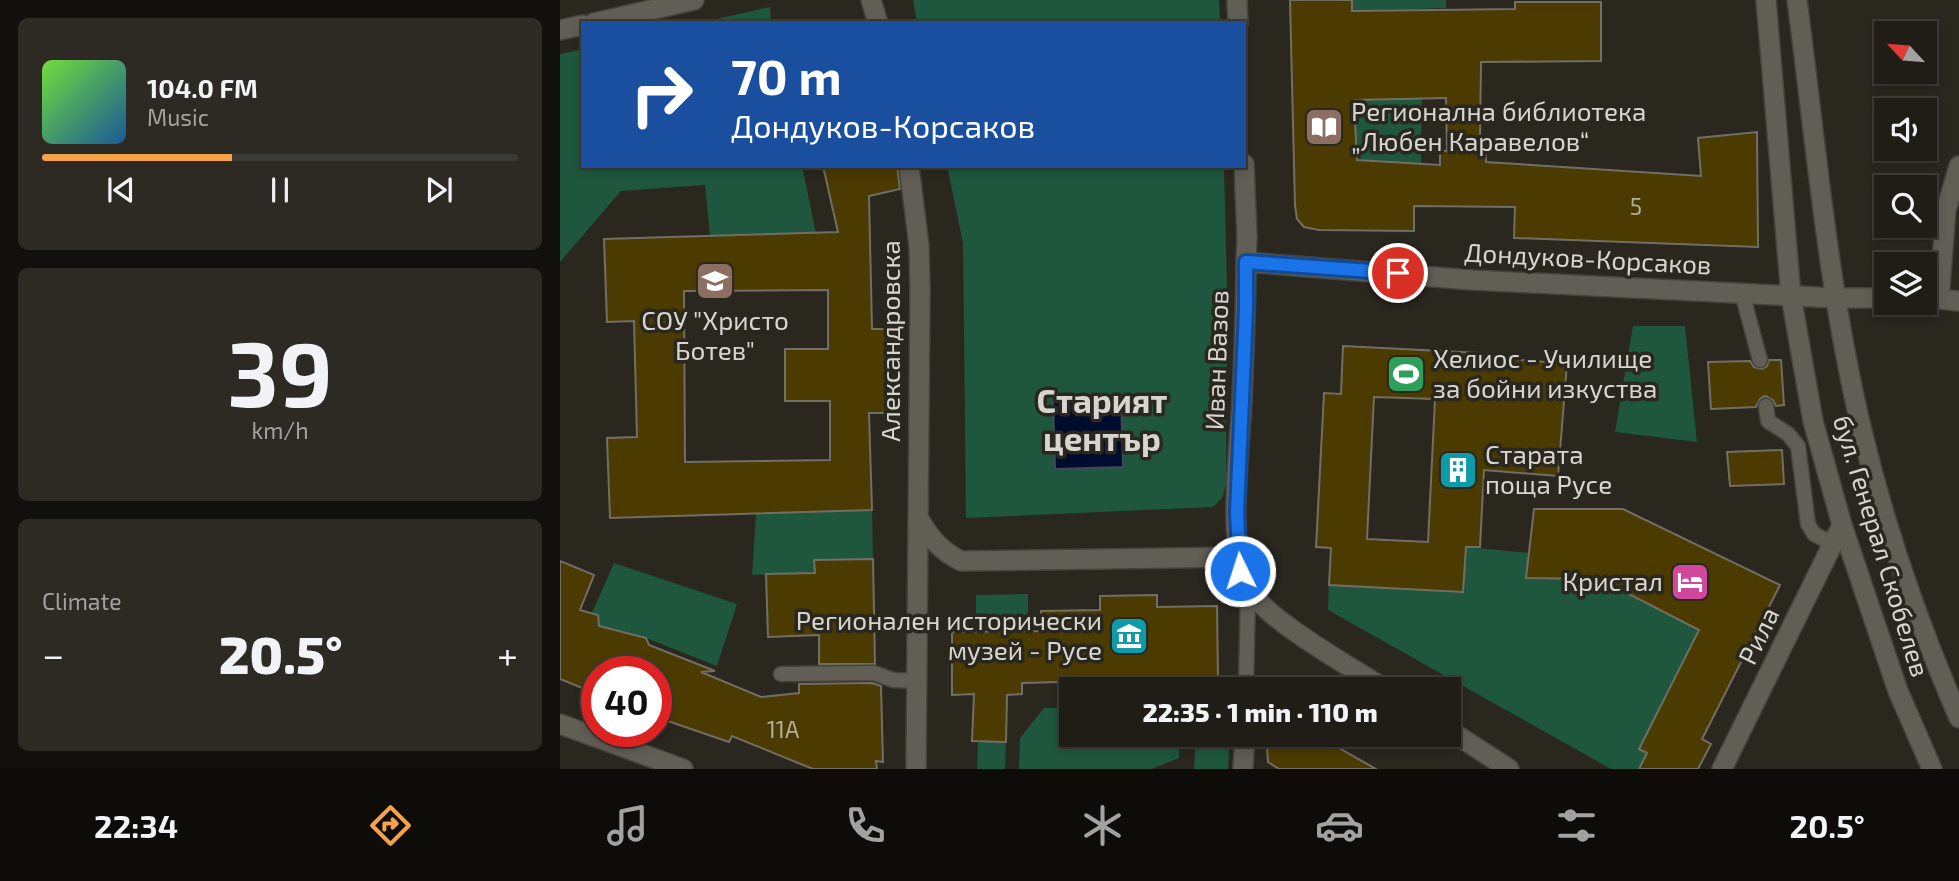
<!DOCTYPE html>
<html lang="en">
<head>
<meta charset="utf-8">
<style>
	:root { --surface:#201d17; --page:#2d2a24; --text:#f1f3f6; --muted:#a2a2a1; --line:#3d3b36; --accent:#f6a247 }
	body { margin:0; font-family:"Exo 2",sans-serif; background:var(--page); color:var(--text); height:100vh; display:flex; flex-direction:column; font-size:26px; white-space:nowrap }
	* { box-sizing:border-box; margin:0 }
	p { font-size:23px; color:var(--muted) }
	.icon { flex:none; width:38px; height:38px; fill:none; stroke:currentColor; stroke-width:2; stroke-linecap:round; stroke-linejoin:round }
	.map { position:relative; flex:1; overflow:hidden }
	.side { display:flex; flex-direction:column; gap:18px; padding:18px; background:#12100d; width:560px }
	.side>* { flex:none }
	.guide { position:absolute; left:21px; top:21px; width:665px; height:147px; border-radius:0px; box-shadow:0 4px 10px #0003,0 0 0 2px var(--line); background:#1a4fa0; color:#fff; overflow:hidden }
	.needle { width:46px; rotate:296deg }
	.fabs { position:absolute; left:1314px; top:21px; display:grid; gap:14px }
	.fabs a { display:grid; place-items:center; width:63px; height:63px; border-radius:0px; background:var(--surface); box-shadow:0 4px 10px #0003,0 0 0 2px var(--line); font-size:35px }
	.speed { position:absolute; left:21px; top:656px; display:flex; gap:14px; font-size:35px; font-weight:700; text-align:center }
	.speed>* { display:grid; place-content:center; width:91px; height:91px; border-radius:50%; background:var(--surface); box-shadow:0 4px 10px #0003,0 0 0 2px var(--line); line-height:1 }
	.speed .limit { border:10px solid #d22; background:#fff; color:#111 }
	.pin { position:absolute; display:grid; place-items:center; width:60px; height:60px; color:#fff; margin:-30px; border:4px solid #fff; border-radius:50%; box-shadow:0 2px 7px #0007 }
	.me { position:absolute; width:77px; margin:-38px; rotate:356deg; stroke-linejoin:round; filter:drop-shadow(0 0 5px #0008) }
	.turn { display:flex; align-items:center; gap:24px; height:147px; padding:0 35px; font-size:32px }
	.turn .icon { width:91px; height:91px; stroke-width:2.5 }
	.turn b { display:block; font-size:49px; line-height:60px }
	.big { font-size:52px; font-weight:800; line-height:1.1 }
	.side .widget { flex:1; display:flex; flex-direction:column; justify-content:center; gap:10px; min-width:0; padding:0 24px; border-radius:10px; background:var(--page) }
	.side .dial { align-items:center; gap:0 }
	.dial b { font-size:91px; line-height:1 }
	.song { display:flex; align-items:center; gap:21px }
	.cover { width:84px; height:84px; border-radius:10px; background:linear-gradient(135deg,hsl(100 70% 55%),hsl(210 70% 35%)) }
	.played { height:7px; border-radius:4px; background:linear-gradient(90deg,var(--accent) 40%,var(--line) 40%) }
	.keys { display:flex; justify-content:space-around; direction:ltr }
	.heat { display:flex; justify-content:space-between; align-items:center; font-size:38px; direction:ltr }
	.trip { position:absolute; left:499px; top:677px; width:402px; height:70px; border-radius:0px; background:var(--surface); box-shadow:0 4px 10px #0003,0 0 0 2px var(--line); font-weight:800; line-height:70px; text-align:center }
	.menu { display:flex; height:112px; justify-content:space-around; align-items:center; background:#0d0c09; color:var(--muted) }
	.menu .icon { width:49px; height:49px }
	.menu .on { color:var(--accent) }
	.menu b { font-size:32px; color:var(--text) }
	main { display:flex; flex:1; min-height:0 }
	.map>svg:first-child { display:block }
</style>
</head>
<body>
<main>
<section class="side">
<div class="widget">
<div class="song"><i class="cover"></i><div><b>104.0 FM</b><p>Music</p></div></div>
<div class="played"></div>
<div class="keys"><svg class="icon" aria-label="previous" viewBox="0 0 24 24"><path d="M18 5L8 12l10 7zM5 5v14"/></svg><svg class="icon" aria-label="pause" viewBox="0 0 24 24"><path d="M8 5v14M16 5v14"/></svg><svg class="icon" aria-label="next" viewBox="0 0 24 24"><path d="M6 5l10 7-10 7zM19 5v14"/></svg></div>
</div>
<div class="widget dial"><b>39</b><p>km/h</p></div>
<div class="widget"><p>Climate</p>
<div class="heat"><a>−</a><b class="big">20.5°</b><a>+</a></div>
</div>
</section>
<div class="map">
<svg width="1399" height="769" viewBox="0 0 1399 769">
	<rect width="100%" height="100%" fill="#2a271f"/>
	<!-- green -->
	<path fill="#1e573e" d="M353,0h306l1,23h-303z
		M792,0h94v8l-94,3z
		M210,7l1,16h-72z
		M23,49v117h219l14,67 -106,3 -5,-51 -84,6 -61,71v-208z
		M862,98l-1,67 -59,-5 -5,-5 -3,-55z
		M387,166h277l3,125 -1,194 -4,13 -9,9 -247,11 -3,-275z
		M1073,326h52l12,116 -82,-10z
		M312,510l1,49 -58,1v13l-63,2 4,-61z
		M906,547l63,6 -2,25 73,1 99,51 -60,118 8,5 -8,16h-28l-283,-159 1,-25 134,6z
		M54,563l123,41 -20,62 -71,-28 -47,-12 -7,-13z
		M468,594v21l-52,1v-21z
		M484,708h27v27h109l-1,23 -28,11h-132l1,-31z
		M636,735h34l-2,34h-34z
		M418,742h28l-1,27h-28z"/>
	<!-- water -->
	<path fill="#000c2d" stroke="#40485e" stroke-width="2" d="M561,397l2,70 -68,2 -2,-70z"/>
	<!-- building -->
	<path fill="#4b3b01" stroke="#716e65" stroke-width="2" fill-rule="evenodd" d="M730,0h62v11l163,-2v-7h86v59l-120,1 -1,74h5l1,26 215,14 -3,-38 59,-6 1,115 -244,-9 1,-31 -101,-1v25l-95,-1 -15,-3 -7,-8 -2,-13zM886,98l1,53 -7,-1v15l-83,-5 -3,-60z
		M263,166h74l3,23 -31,7 3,133h16l2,84h-21l3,97 -262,8 -3,-80 30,-1 -3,-116 -27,1 -3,-83 234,-7zM268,290v59h-43v52h45v59l-145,2 -1,-171z
		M783,346l138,7v3l86,8 -9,112 -74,-6 -4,77h-14l-3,45 -134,-7 2,-37 -15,-1 8,-154 17,1zM814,397l61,2 -7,143 -61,-3z
		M1209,360h12l3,45 -8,1 -3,-6 -8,-4 -5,3 -4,8 -45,2 -3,-47 42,-1 4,6 8,2 5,-3z
		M1222,450l2,34 -54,2 -3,-34z
		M974,509h89l157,76 -78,154 9,5 -13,25h-59l8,-16 -8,-4 60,-119 -99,-51 -74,-1z
		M313,559l2,105h-56v-29l-51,2 -2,-63 49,-1 -1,-13z
		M0,561l34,14 -14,35 18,5 1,11 47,12 3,7 66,26 -14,1 60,25 38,-4v-9l73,-1 9,3 2,76 -7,-1 1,8h-64l-81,-33 -3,6 -73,-25v-45h-59v22l-37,-15z
		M597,595v12l60,-1 1,72 -196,5v11l-15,1 -1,47 -34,-1 2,-47 -22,1v-63l89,-1v-20l59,-1v-14z
		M706,735h50l60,34h-97l-11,-7z"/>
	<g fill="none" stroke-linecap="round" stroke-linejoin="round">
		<!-- service casing -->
		<g stroke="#45433d" stroke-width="17">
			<path id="service" d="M1182,293l18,67
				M1206,406l2,15 20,13 10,12 10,78 6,10 19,10
				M221,674l93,-1 19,7 24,1
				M686,690l2,-101"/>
		</g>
		<!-- minor casing -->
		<g stroke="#45433d" stroke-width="22">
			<path id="minor" d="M677,0l1,23
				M34,23l100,-23
				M0,30l23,-5
				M684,164l3,73 -1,25
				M1379,299l20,2
				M0,724l123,45
				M683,769l2,-34
				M1162,769l120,-244"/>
		</g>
		<!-- tertiary casing -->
		<g stroke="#45433d" stroke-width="22">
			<path id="tertiary" d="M311,0l7,23
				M349,166l10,80 1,44 -4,479
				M1365,299h14l7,-89 13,-44
				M358,517c11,20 23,34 43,44l278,-4
				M826,690c-36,-24 -115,-67 -137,-100 -23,-34 -9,-147 -7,-190 2,-46 4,-92 4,-138l226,18 364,18h50
				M889,730l60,39"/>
		</g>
		<!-- secondary casing -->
		<g stroke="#45433d" stroke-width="22">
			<path id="secondary" d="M1206,0l25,296 22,125 29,104 56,166 34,78
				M1237,0c19,144 31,290 65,431 23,96 58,197 97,287"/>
		</g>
		<!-- service -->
		<use href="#service" stroke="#615e55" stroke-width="14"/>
		<!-- minor -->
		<use href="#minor" stroke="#615e55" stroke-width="19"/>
		<!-- tertiary -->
		<use href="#tertiary" stroke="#615e55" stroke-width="19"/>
		<!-- secondary -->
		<use href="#secondary" stroke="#615e55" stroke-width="19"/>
	</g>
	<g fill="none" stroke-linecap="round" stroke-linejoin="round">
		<!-- route casing -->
		<g stroke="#114b97" stroke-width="18">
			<path id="route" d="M680,571l-3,-59 9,-203v-47l152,11"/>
		</g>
		<!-- route -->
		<use href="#route" stroke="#1a73e8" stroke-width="12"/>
	</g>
	<!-- icons -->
	<defs>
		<g id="library-square" transform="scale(2.0125)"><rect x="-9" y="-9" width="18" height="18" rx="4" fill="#8d6e63" stroke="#2a271f"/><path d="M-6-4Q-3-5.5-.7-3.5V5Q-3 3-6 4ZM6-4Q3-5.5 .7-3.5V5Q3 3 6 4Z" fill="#fff"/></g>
		<g id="school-square" transform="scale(2.0125)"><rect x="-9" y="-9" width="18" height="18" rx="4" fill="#8d6e63" stroke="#2a271f"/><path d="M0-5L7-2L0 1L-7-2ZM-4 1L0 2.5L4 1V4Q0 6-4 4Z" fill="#fff"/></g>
		<g id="stadium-square" transform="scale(2.0125)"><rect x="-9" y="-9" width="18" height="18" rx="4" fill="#2e9e5b" stroke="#2a271f"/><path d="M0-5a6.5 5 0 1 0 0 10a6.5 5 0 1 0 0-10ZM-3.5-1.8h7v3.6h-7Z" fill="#fff"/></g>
		<g id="building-square" transform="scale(2.0125)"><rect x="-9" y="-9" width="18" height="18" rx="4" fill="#0f9aa8" stroke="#2a271f"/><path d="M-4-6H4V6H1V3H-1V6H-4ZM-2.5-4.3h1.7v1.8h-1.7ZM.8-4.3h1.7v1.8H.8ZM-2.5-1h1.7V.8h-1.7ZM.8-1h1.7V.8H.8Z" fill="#fff"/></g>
		<g id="hotel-square" transform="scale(2.0125)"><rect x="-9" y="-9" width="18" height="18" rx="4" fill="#d1479c" stroke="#2a271f"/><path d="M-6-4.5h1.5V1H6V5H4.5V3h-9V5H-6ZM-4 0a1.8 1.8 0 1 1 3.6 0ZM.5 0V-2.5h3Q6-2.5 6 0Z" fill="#fff"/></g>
		<g id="museum-square" transform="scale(2.0125)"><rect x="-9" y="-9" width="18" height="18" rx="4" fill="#0f9aa8" stroke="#2a271f"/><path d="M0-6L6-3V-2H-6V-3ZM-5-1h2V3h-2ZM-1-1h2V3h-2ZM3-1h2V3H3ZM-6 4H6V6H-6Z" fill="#fff"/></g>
	</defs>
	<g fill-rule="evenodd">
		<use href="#library-square" x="764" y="127"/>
		<use href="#school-square" x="155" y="281"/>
		<use href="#stadium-square" x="846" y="374"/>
		<use href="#building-square" x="898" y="470"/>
		<use href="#hotel-square" x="1130" y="582"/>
		<use href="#museum-square" x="569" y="636"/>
	</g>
	<g text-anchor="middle" stroke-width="7" stroke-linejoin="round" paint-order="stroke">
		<!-- number labels -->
		<g font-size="23" fill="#b4ae9c">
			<text x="1076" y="215">5</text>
			<text x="223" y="738">11A</text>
		</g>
		<!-- poi labels -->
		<g font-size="26" fill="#d7d5d0" stroke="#2a271f" text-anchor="start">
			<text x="791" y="121">Регионална библиотека<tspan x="791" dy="30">„Любен Каравелов“</tspan></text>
			<text x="155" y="330" text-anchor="middle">СОУ "Христо<tspan x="155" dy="30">Ботев"</tspan></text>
			<text x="873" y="368">Хелиос - Училище<tspan x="873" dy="30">за бойни изкуства</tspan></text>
			<text x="925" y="464">Старата<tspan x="925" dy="30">поща Русе</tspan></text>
			<text x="1103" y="591" text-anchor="end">Кристал</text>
			<text x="542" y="630" text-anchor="end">Регионален исторически<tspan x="542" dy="30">музей - Русе</tspan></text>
		</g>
		<!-- street labels -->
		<g font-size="26" fill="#d7d5d0" stroke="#2a271f">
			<text transform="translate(1028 259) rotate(3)" y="9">Дондуков-Корсаков</text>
			<text transform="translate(331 341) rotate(-90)" y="9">Александровска</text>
			<text transform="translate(657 360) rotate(-88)" y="9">Иван Вазов</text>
			<text transform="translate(1321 546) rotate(73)" y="9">бул. Генерал Скобелев</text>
			<text transform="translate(1199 636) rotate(-64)" y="9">Рила</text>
		</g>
		<!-- district labels -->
		<g font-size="33" font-weight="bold" fill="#d7d5d0" stroke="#2a271f">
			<text x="542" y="413">Старият<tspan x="542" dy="38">център</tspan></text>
		</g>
	</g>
</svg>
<div class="fabs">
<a><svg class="needle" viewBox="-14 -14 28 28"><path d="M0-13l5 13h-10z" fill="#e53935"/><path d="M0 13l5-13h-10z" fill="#a2a2a1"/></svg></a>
<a><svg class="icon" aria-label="sound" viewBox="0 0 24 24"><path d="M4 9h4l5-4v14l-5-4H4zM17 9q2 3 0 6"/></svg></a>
<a><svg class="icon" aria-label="search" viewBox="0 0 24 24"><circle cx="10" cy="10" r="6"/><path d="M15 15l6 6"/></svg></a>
<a><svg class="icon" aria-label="layers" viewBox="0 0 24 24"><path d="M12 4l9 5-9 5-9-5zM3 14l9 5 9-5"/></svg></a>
</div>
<div class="speed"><div class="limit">40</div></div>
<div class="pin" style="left:838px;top:273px;background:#d93025"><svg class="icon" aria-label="arrive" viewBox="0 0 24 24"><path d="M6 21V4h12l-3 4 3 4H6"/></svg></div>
<svg class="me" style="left:680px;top:571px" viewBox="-20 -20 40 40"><circle r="17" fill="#1a73e8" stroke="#fff" stroke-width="3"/><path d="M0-11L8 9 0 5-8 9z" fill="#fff"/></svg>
<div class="trip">22:35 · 1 min · 110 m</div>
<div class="guide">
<div class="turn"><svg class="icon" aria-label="right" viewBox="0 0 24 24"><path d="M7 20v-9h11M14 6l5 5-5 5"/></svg><div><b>70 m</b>Дондуков-Корсаков</div></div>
</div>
</div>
</main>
<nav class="menu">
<b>22:34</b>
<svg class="icon on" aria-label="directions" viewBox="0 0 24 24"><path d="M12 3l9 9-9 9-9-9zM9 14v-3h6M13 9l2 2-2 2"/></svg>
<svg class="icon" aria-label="music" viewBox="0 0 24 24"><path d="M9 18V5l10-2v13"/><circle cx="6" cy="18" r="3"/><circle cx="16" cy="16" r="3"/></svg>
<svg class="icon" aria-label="phone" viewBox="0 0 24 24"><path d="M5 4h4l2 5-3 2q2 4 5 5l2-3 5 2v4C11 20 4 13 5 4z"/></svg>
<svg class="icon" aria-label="climate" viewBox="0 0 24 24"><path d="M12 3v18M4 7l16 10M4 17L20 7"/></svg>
<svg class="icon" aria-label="car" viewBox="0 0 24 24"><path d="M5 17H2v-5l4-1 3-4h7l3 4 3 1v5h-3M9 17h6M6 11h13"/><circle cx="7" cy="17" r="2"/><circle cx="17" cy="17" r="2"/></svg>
<svg class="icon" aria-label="filters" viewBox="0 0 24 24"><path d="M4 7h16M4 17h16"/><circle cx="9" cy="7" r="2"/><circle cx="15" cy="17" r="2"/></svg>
<b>20.5°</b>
</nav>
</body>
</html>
